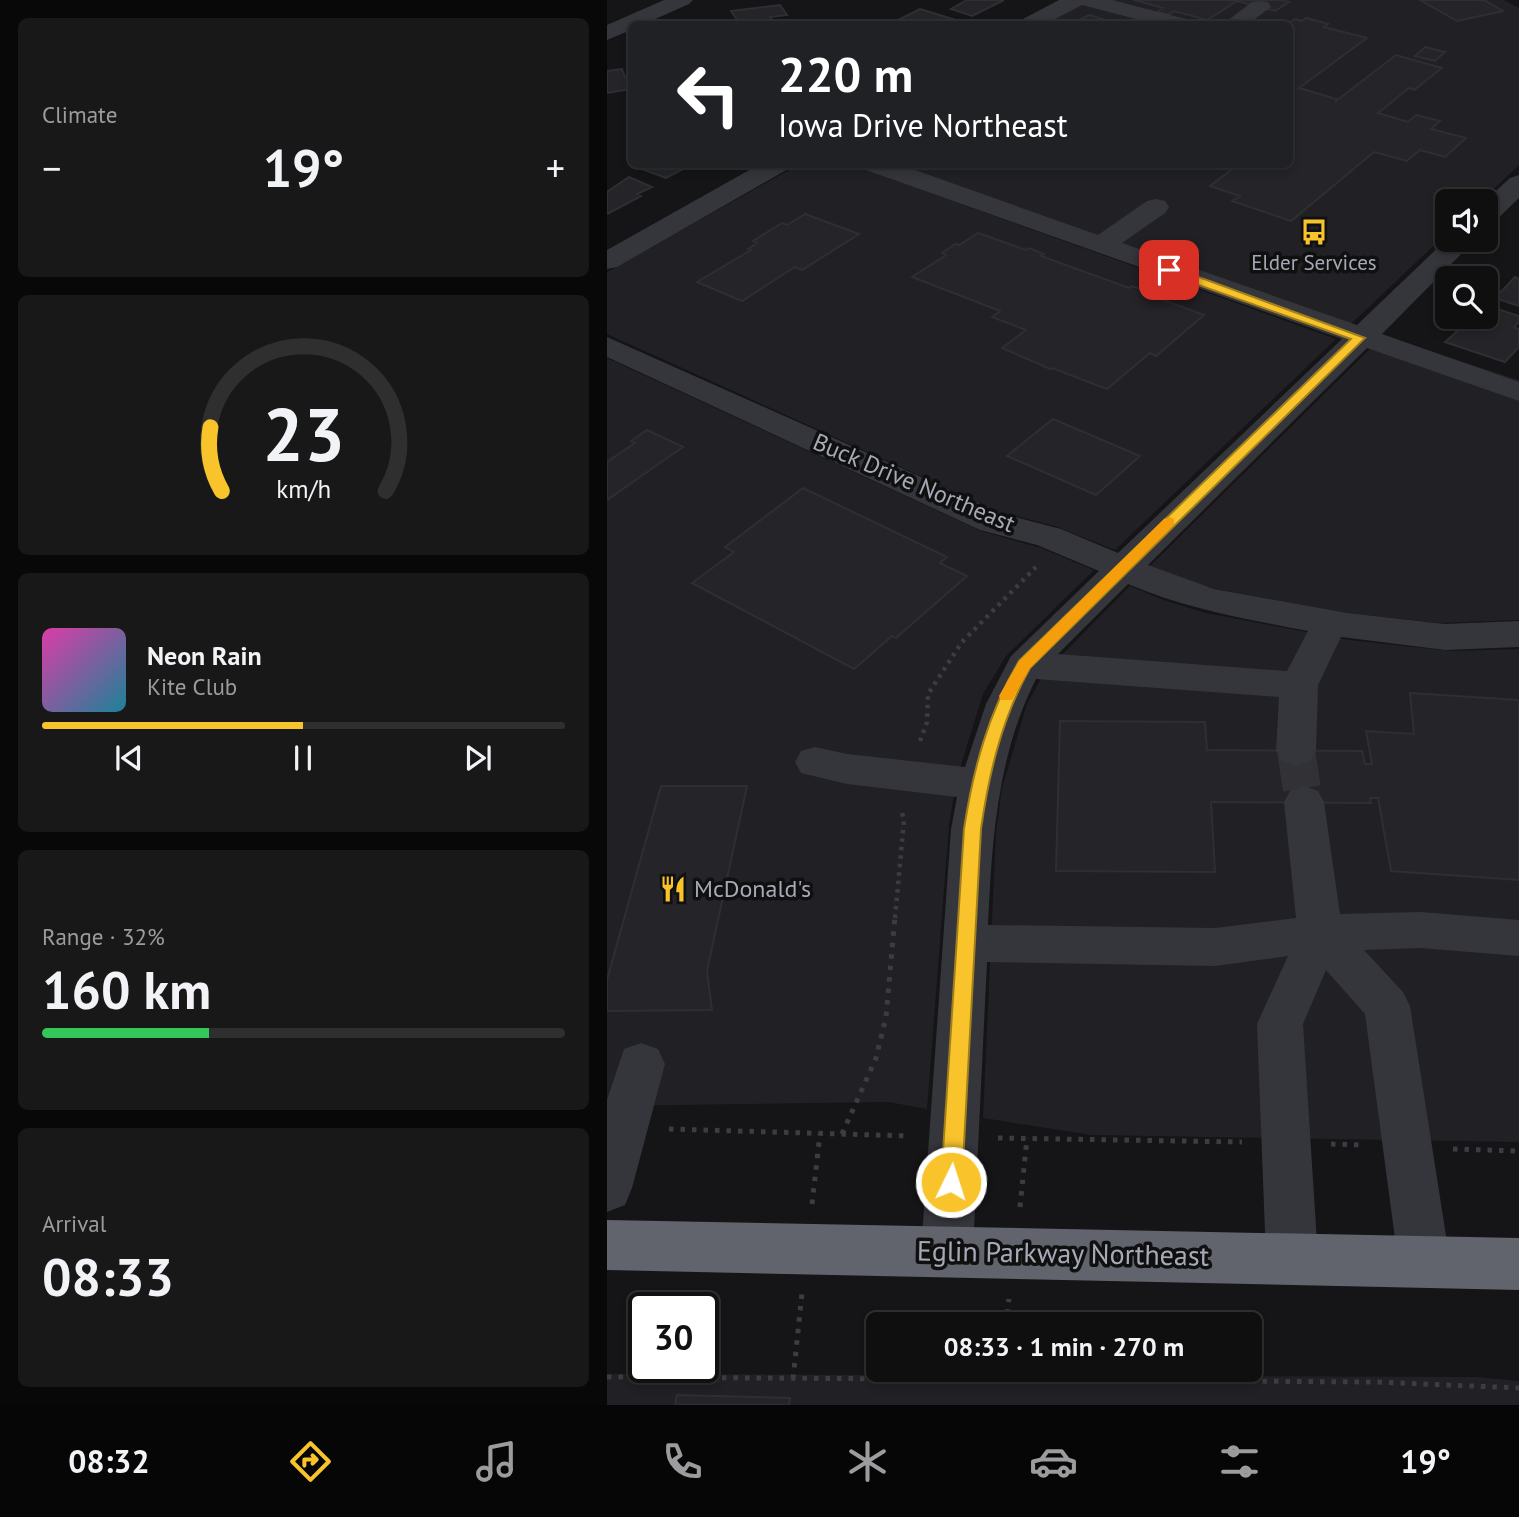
<!DOCTYPE html>
<html lang="en">
<head>
<meta charset="utf-8">
<style>
	:root { --surface:#100f10; --page:#191819; --text:#f1f3f6; --muted:#9c9c9f; --line:#302f30; --accent:#f8c32b }
	body { margin:0; font-family:"PT Sans",sans-serif; background:var(--page); color:var(--text); height:100vh; display:flex; flex-direction:column; font-size:26px; white-space:nowrap }
	* { box-sizing:border-box; margin:0 }
	p { font-size:23px; color:var(--muted) }
	.icon { flex:none; width:38px; height:38px; fill:none; stroke:currentColor; stroke-width:2; stroke-linecap:round; stroke-linejoin:round }
	.map { position:relative; flex:1; overflow:hidden }
	.panel { display:flex; flex-direction:column; gap:18px; padding:18px; background:#090809; width:607px }
	.panel>* { flex:none }
	.top-card { position:absolute; left:21px; top:21px; width:665px; height:147px; border-radius:10px; box-shadow:0 4px 10px #0003,0 0 0 2px var(--line); background:#202124; color:#fff; overflow:hidden }
	.controls { position:absolute; left:828px; top:189px; display:grid; gap:14px }
	.controls a { display:grid; place-items:center; width:63px; height:63px; border-radius:10px; background:var(--surface); box-shadow:0 4px 10px #0003,0 0 0 2px var(--line); font-size:35px }
	.speed { position:absolute; left:21px; top:1292px; display:flex; gap:14px; font-size:35px; font-weight:700; text-align:center }
	.speed>* { display:grid; place-content:center; width:91px; height:91px; border-radius:50%; background:var(--surface); box-shadow:0 4px 10px #0003,0 0 0 2px var(--line); line-height:1 }
	.speed .limit { border:4px solid #111; border-radius:10px; background:#fff; color:#111 }
	.pin { position:absolute; display:grid; place-items:center; width:60px; height:60px; color:#fff; margin:-30px; border-radius:14px; box-shadow:0 4px 10px #0006 }
	.me { position:absolute; width:77px; margin:-38px; rotate:4deg; stroke-linejoin:round; filter:drop-shadow(0 0 5px #0008) }
	.turn { display:flex; align-items:center; gap:24px; height:147px; padding:0 35px; font-size:32px }
	.turn .icon { width:91px; height:91px; stroke-width:2.5 }
	.turn b { display:block; font-size:49px; line-height:60px }
	.big { font-size:52px; font-weight:700; line-height:1.1 }
	.panel .card { flex:1; display:flex; flex-direction:column; justify-content:center; gap:10px; min-width:0; padding:0 24px; border-radius:10px; background:var(--page) }
	.panel .dial { align-items:center; gap:0 }
	.dial svg { height:182px; overflow:visible; fill:none; stroke:var(--line); stroke-width:7; stroke-linecap:round; text-anchor:middle }
	.dial text { fill:var(--text); stroke:none }
	.song { display:flex; align-items:center; gap:21px }
	.cover { width:84px; height:84px; border-radius:10px; background:linear-gradient(135deg,hsl(320 70% 55%),hsl(190 70% 35%)) }
	.played { height:7px; border-radius:4px; background:linear-gradient(90deg,var(--accent) 50%,var(--line) 50%) }
	.keys { display:flex; justify-content:space-around; direction:ltr }
	.heat { display:flex; justify-content:space-between; align-items:center; font-size:38px; direction:ltr }
	.charge { height:10px; border-radius:5px; background:linear-gradient(90deg,#34c759 32%,var(--line) 0) }
	.trip { position:absolute; left:259px; top:1312px; width:396px; height:70px; border-radius:10px; background:var(--surface); box-shadow:0 4px 10px #0003,0 0 0 2px var(--line); font-weight:700; line-height:70px; text-align:center }
	.menu { display:flex; height:112px; justify-content:space-around; align-items:center; background:#060606; color:var(--muted) }
	.menu .icon { width:49px; height:49px }
	.menu .current { color:var(--accent) }
	.menu b { font-size:32px; color:var(--text) }
	main { display:flex; flex:1; min-height:0 }
	.map>svg:first-child { display:block }
</style>
</head>
<body>
<main>
<section class="panel">
<div class="card"><p>Climate</p>
<div class="heat"><a>−</a><b class="big">19°</b><a>+</a></div>
</div>
<div class="card dial"><svg viewBox="0 0 100 80">
<path d="M14 69A42 42 0 1 1 86 69"/>
<path d="M14 69A42 42 0 0 1 9 41" stroke="#f8c32b"/>
<text x="50" y="56" font-size="32" font-weight="700">23</text>
<text x="50" y="72" font-size="11">km/h</text>
</svg></div>
<div class="card">
<div class="song"><i class="cover"></i><div><b>Neon Rain</b><p>Kite Club</p></div></div>
<div class="played"></div>
<div class="keys"><svg class="icon" aria-label="previous" viewBox="0 0 24 24"><path d="M18 5L8 12l10 7zM5 5v14"/></svg><svg class="icon" aria-label="pause" viewBox="0 0 24 24"><path d="M8 5v14M16 5v14"/></svg><svg class="icon" aria-label="next" viewBox="0 0 24 24"><path d="M6 5l10 7-10 7zM19 5v14"/></svg></div>
</div>
<div class="card"><p>Range · 32%</p><b class="big">160 km</b><div class="charge"></div></div>
<div class="card"><p>Arrival</p><b class="big">08:33</b></div>
</section>
<div class="map">
<svg width="912" height="1405" viewBox="0 0 912 1405">
	<rect width="100%" height="100%" fill="#151416"/>
	<!-- built -->
	<path fill="#212024" d="M483,0h414l15,8v157l-38,36h-34v32l-97,92 -455,-160 394,-1v-140h-242z
		M243,164l486,175 -221,211 -60,-24 -55,-14 -393,-178v-62l191,-107z
		M776,336l136,44v240l-79,3 -94,-10 -131,-24 -35,-10 -30,-13z
		M0,358l374,173 60,17 53,22 -88,86 -23,38 -26,84 -8,47 -22,284 -39,-7 -281,4z
		M523,586l36,15 40,12 143,27 102,11 68,-2v493l-427,-7 -109,-17 13,-286 6,-44 25,-84 17,-31z
		M0,1374l871,3 41,4v24h-912z"/>
	<!-- building -->
	<path fill="#252428" stroke="#2f2e33" stroke-width="2" d="M360,0h37l-32,16 -21,-7z
		M527,0h148l7,2 -14,9 -38,-10 -30,19 -33,-9 -6,4 -11,-3 6,-4z
		M813,0h64l19,11 -46,10z
		M173,5l7,10 -17,2 6,7h-36l-9,-13z
		M313,9l39,12 -2,1 8,2h-47l-18,-5z
		M482,15l31,9h-48z
		M699,18l22,6 -4,3 43,11 -68,50 37,11v2l60,-46 46,13 -28,22 -5,-2 -31,25 30,9 8,-7 24,6 -9,8 35,9 -21,19 -25,-7 -13,11 -33,-9 -83,69 -59,-20 8,-5 -30,-10 29,-22h50v-37l3,-2 -3,-1v-100h-2l8,-5 7,2z
		M818,47l20,5 -10,9 -20,-5z
		M15,69l3,8 6,-1v13l-24,4v-22z
		M44,164h42l-27,14 -24,-9z
		M22,177l23,10 -15,7 4,2 -34,18v-22z
		M198,214l54,20 -57,36 -7,-3 -53,34 -45,-19 54,-32 -3,-1 9,-6 -4,-2 29,-18 5,2z
		M371,233l48,17 3,-2 15,6 -3,2 88,32 3,-2 18,6 -3,2 57,21 -48,41 -6,-3 -43,36 -55,-21 -2,1 -48,-21 24,-18 -34,-13 8,-6 -88,-34 34,-22 -4,-2 13,-9 4,1z
		M908,277l4,2v27l-24,-8z
		M878,305l34,11v6l-5,5 5,2v18l-14,15 -60,-20 28,-25h12z
		M446,419l87,37 -44,39 -89,-39z
		M40,430l36,17 -76,53v-38l28,-19 -4,-2z
		M196,488l144,69 -7,6 27,13 -71,62 -4,-2 -38,33 -162,-86 42,-31 -9,-5z
		M803,693l109,7v180l-128,-9 -13,-73h-8l1,5 -160,-1 4,70 -159,-1 4,-150 145,1 2,28 155,1 3,13h7l-6,-33 48,3z
		M54,786h86l-40,185 5,39 -105,1v-31z
		M70,1395l113,3 -1,7h-114z"/>
	<g fill="none" stroke-linecap="round" stroke-linejoin="round">
		<!-- minor-tunnel -->
		<path stroke="#323236" stroke-width="38" stroke-dasharray="38 19" stroke-linecap="butt" d="M689,751l8,51"/>
		<!-- path-far1 -->
		<path stroke="#3b3d43" stroke-width="4.5" stroke-dasharray="3.5 5" stroke-linecap="butt" d="M313,741l7,-19 1,-28 34,-52 74,-75
			M288,918l9,-98 -3,-11"/>
		<!-- path -->
		<path stroke="#3b3d43" stroke-width="5" stroke-dasharray="4.5 7" stroke-linecap="butt" d="M62,1129l240,7
			M235,1134l34,-76 10,-41 9,-101
			M391,1138l244,4
			M724,1144l33,1
			M846,1149l66,2
			M205,1204l8,-70
			M413,1207l7,-69
			M399,1325l3,-26
			M0,1377l769,5 143,6
			M186,1379l9,-86
			M393,1381l1,-11"/>
		<!-- minor -->
		<path fill="#35363c" fill-rule="evenodd" d="M57,0h29l-4,4 -45,20h-13v6l-24,10v-15z
			M452,0h53l74,19 3,5h-34l-73,-19 -36,19h-26l3,-5z
			M653,1l8,1 3,5 -23,17h-25l29,-22z
			M153,164h31l-3,5 -171,98 -10,2v-19z
			M253,164h38l200,71 49,-34 9,-2 9,2 4,6 -4,6 -43,30 235,82 90,-86 28,1 -93,94 137,48v19l-152,-53 -219,217 66,24 133,24 98,11 74,-3v26l-74,3 -104,-13 -23,48 -2,66 -6,10 -14,5 -14,-5 -6,-10 3,-54 -243,-18c-39,77 -44,161 -48,246l227,3 81,-10 -12,-116 6,-11 14,-5 14,5 6,11 16,112 80,-2 99,8v36l-99,-8 -56,2 39,42 7,14 40,255 -7,18 -19,8 -19,-8 -7,-18 -33,-247 -39,-44 -23,54 15,234 -8,18 -18,8 -18,-8 -8,-18 -9,-234 31,-68 -73,10 -228,-4 -14,289 -8,18 -18,7 -18,-7 -8,-18 30,-422 6,-32 -110,-13 -46,-11 -6,-11 6,-11 14,-4 32,7 118,13 21,-63 25,-48 88,-85 -62,-26 -57,-15 -373,-173v-20l397,177 57,15 57,24 224,-214 -479,-170zM521,584c58,25 118,35 180,47l-21,40 -229,-17z
			M912,175v23l-25,24 -9,2v-23l25,-23z
			M34,1043l17,6 7,15 -33,124 -7,17 -18,7v-112l17,-51z"/>
		<!-- highway -->
		<path fill="#61636d" fill-rule="evenodd" d="M0,1220l912,18v52l-912,-20z"/>
	</g>
	<!-- route -->
	<path fill="#f8c32b" stroke="#a17f1c" stroke-width="2" d="M558,268h9l191,70 -335,330c-28,50 -41,105 -49,161l-19,353 -3,7 -8,3 -7,-3 -3,-7 23,-353c9,-59 24,-116 55,-168l332,-322 -186,-66z"/>
	<!-- slow -->
	<path fill="#f59e0b" d="M562,517l5,2v6l-144,143 -18,32h-11l-2,-4 20,-35 145,-142z"/>
	<!-- icons -->
	<defs>
		<g id="bus-bare" transform="scale(2.1)"><path d="M-5-6H5V4H4V6H2V4H-2V6H-4V4H-5ZM-3.5-4V0h7V-4ZM-3.5 1.2v1.5H-2V1.2ZM2 1.2v1.5H3.5V1.2Z" fill="#f8c32b" stroke="#101011" stroke-width="2.5" paint-order="stroke"/></g>
		<g id="restaurant-bare" transform="scale(2.1)"><path d="M-5-6h1v4h1v-4h1v4h1v-4h1v5L-1.5 .5V6h-2V.5L-5-1ZM5-6V6H3V1.5H1.5Q1.5-4 5-6Z" fill="#f8c32b" stroke="#101011" stroke-width="2.5" paint-order="stroke"/></g>
	</defs>
	<g fill-rule="evenodd">
		<use href="#bus-bare" x="707" y="232"/>
		<use href="#restaurant-bare" x="66" y="889"/>
	</g>
	<g text-anchor="middle" stroke-width="7" stroke-linejoin="round" paint-order="stroke">
		<!-- far-poi labels -->
		<g font-size="21" fill="#a6aab7" stroke="#101011">
			<text x="707" y="270">Elder Services</text>
		</g>
		<!-- street labels -->
		<g font-size="24" fill="#a6aab7" stroke="#101011">
			<text transform="translate(307 483) rotate(23)" y="8">Buck Drive Northeast</text>
		</g>
		<!-- poi labels -->
		<g font-size="24" fill="#a6aab7" stroke="#101011" text-anchor="start">
			<text x="87" y="897">McDonald's</text>
		</g>
		<!-- near-street labels -->
		<g font-size="28" fill="#a6aab7" stroke="#101011">
			<text transform="translate(456 1253) rotate(1)" y="10">Eglin Parkway Northeast</text>
		</g>
	</g>
</svg>
<div class="controls">
<a><svg class="icon" aria-label="sound" viewBox="0 0 24 24"><path d="M4 9h4l5-4v14l-5-4H4zM17 9q2 3 0 6"/></svg></a>
<a><svg class="icon" aria-label="search" viewBox="0 0 24 24"><circle cx="10" cy="10" r="6"/><path d="M15 15l6 6"/></svg></a>
</div>
<div class="speed"><div class="limit">30</div></div>
<div class="pin" style="left:562px;top:270px;background:#d93025"><svg class="icon" aria-label="arrive" viewBox="0 0 24 24"><path d="M6 21V4h12l-3 4 3 4H6"/></svg></div>
<svg class="me" style="left:344px;top:1182px" viewBox="-20 -20 40 40"><circle r="17" fill="#f8c32b" stroke="#fff" stroke-width="3"/><path d="M0-11L8 9 0 5-8 9z" fill="#fff"/></svg>
<div class="trip">08:33 · 1 min · 270 m</div>
<div class="top-card">
<div class="turn"><svg class="icon" aria-label="left" viewBox="0 0 24 24"><path d="M17 20v-9H6M10 6l-5 5 5 5"/></svg><div><b>220 m</b>Iowa Drive Northeast</div></div>
</div>
</div>
</main>
<nav class="menu">
<b>08:32</b>
<svg class="icon current" aria-label="directions" viewBox="0 0 24 24"><path d="M12 3l9 9-9 9-9-9zM9 14v-3h6M13 9l2 2-2 2"/></svg>
<svg class="icon" aria-label="music" viewBox="0 0 24 24"><path d="M9 18V5l10-2v13"/><circle cx="6" cy="18" r="3"/><circle cx="16" cy="16" r="3"/></svg>
<svg class="icon" aria-label="phone" viewBox="0 0 24 24"><path d="M5 4h4l2 5-3 2q2 4 5 5l2-3 5 2v4C11 20 4 13 5 4z"/></svg>
<svg class="icon" aria-label="climate" viewBox="0 0 24 24"><path d="M12 3v18M4 7l16 10M4 17L20 7"/></svg>
<svg class="icon" aria-label="car" viewBox="0 0 24 24"><path d="M5 17H2v-5l4-1 3-4h7l3 4 3 1v5h-3M9 17h6M6 11h13"/><circle cx="7" cy="17" r="2"/><circle cx="17" cy="17" r="2"/></svg>
<svg class="icon" aria-label="filters" viewBox="0 0 24 24"><path d="M4 7h16M4 17h16"/><circle cx="9" cy="7" r="2"/><circle cx="15" cy="17" r="2"/></svg>
<b>19°</b>
</nav>
</body>
</html>
